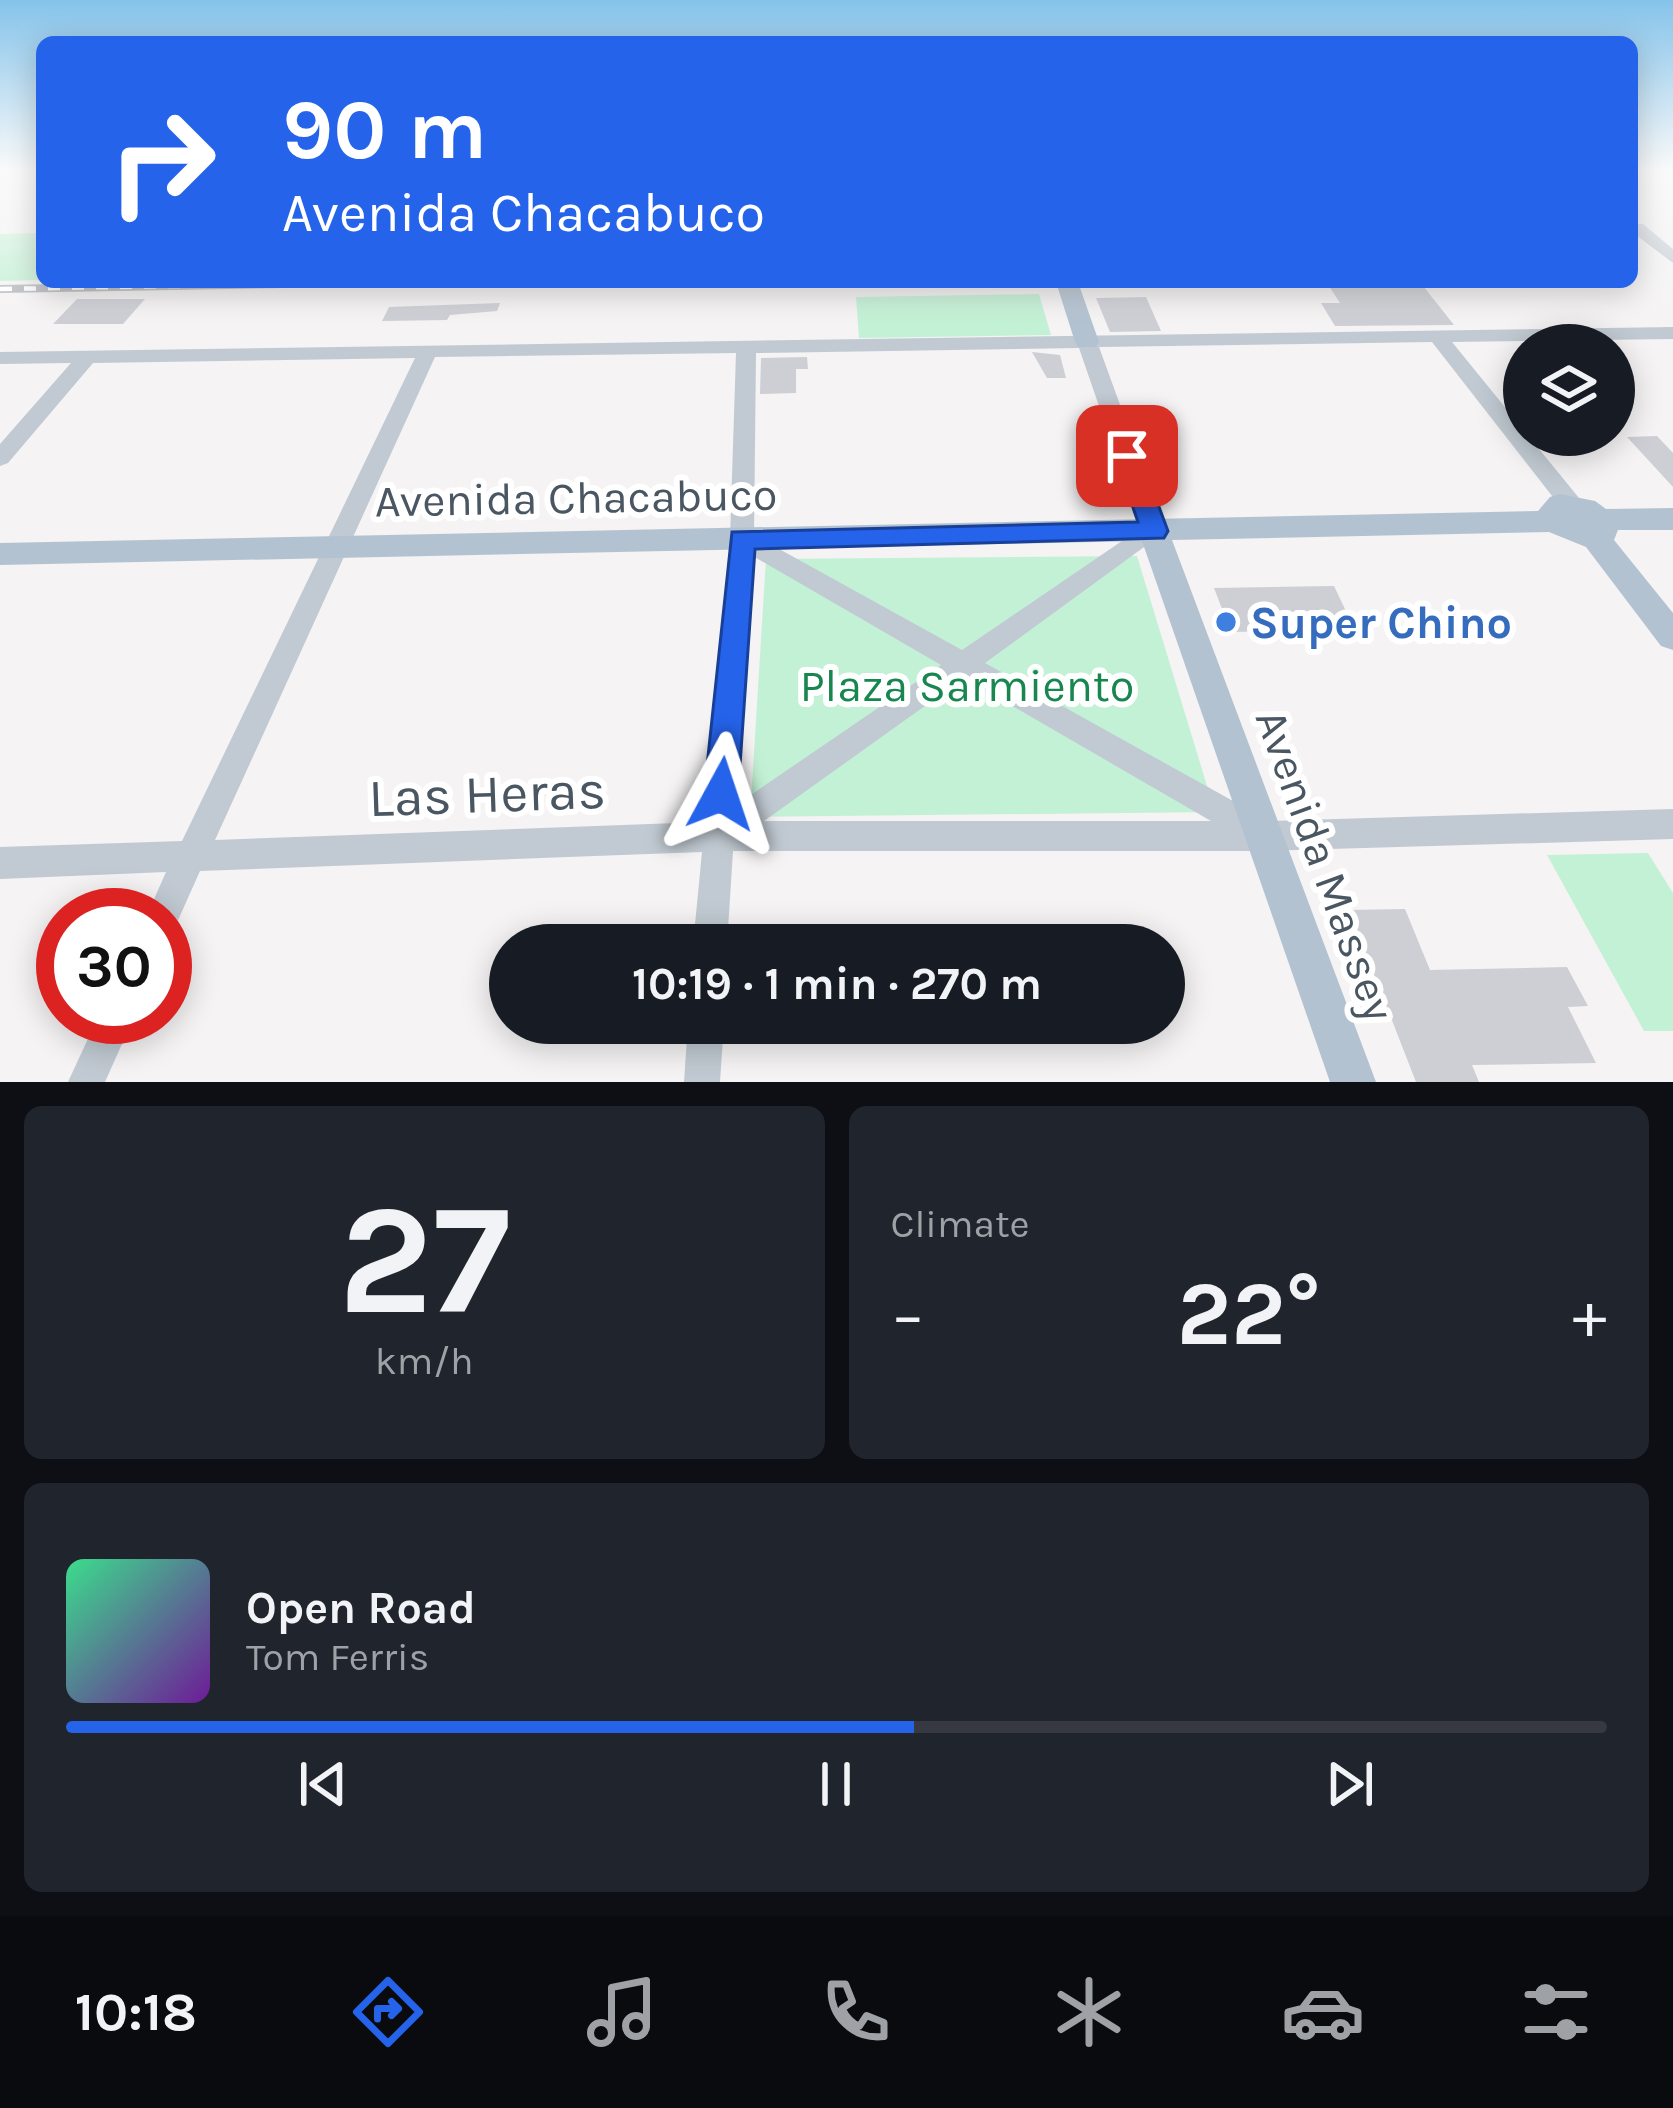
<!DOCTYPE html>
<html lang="en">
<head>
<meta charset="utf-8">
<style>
	:root { --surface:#171b24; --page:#20242c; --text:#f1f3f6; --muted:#9ea1a6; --line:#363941; --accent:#2563eb }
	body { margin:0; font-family:Karla,sans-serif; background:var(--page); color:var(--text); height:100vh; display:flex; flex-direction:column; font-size:45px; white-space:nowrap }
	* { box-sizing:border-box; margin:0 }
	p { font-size:39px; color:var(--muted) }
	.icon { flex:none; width:66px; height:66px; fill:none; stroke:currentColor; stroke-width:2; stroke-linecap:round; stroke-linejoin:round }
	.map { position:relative; height:1082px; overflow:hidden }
	.panel { display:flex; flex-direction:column; gap:24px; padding:24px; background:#0d0f14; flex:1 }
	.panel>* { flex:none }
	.guide { position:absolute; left:36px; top:36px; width:1602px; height:252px; border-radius:18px; box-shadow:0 6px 30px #0003; background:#2563eb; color:#fff; overflow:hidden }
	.buttons { position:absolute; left:1503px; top:324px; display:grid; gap:24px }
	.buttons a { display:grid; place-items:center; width:132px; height:132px; border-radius:50%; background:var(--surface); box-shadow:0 6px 30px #0003; font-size:60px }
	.speed { position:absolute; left:36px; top:888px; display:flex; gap:24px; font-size:60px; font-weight:700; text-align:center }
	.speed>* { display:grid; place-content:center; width:156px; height:156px; border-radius:50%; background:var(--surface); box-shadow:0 6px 30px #0003; line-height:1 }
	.speed .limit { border:18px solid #d22; background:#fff; color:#111 }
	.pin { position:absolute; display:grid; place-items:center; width:102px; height:102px; color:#fff; margin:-51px; border-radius:24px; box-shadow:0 6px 18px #0006 }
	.me { position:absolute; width:132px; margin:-66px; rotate:5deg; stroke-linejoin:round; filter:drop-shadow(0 0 9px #0008) }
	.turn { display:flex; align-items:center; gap:42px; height:252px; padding:0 48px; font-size:54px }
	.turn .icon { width:156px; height:156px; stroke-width:2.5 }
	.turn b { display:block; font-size:84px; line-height:102px }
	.big { font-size:90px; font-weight:700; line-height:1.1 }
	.panel .tile { flex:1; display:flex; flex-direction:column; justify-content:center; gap:18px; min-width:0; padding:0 42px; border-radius:18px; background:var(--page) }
	.panel .dial { align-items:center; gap:0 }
	.dial b { font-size:156px; line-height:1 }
	.song { display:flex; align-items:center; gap:36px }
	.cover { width:144px; height:144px; border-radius:18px; background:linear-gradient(135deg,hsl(150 70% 55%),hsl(280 70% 35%)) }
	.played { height:12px; border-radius:6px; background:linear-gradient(90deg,var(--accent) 55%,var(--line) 55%) }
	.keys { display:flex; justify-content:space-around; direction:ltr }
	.heat { display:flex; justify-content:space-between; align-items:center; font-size:66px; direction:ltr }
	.panel .tiles { flex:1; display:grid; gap:24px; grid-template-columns:1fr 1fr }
	.tile:last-child { grid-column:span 2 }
	.trip { position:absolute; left:489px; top:924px; width:696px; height:120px; border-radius:60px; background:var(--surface); box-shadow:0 6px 30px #0003; font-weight:700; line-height:120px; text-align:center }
	.tab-bar { display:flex; height:192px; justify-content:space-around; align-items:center; background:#090b0e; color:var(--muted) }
	.tab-bar .icon { width:84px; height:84px }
	.tab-bar .on { color:var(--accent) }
	.tab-bar b { font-size:54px; color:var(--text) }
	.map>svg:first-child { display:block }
</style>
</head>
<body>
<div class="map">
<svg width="1673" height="1082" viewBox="0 0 1673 1082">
	<rect width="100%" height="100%" fill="#f5f3f3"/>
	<!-- green -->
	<path fill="#c3f1d5" d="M42,233v47l-42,1v-47z
		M1039,294l12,41 -192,3 -3,-41z
		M1137,556l78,256 -465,5 16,-258z
		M1648,853l25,40v138h-29l-97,-176z"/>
	<!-- building -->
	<path fill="#cdcfd5" d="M1420,282l34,43 -119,1 -14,-23h19l-13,-20z
		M1146,297l15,34 -51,1 -14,-34z
		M77,299h68l-22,25h-70z
		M500,303l-3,8 -47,4 -3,5 -65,1 7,-14z
		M1032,352l28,3 6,23h-19z
		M807,357l1,12h-12v24l-36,1 1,-36z
		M1657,436l16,17v34l-46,-50z
		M1334,586l21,44 -124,2 -17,-44z
		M1405,909l25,61 137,-3 21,39 -20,1 28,56 -124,2 7,17h-63l-67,-172z"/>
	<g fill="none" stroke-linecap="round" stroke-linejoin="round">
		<!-- minor -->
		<path fill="#c1cad2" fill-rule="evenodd" d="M1632,224h11l30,25v14l-41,-31z
			M1673,327v12l-221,3 127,156 4,6 -4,6h-16l-131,-168 -333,5 67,184 -181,132 284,158 404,-12v30l-408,12h-532l-6,94h-34l9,-93 -502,19 -25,56 -10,4v-16h-18l19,-43 -166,7v-32l182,-6 233,-483 -322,5 -85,100 -8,3v-22l71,-81 -71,1v-12zM1079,348l62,180 -179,122 -208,-115 2,-182zM736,353l-6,186 -26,283 -489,18 220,-483zM753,556l188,109 -205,140zM964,678l247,143h-447z
			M98,1017h36l-29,65h-37z
			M688,1023h36l-4,59h-36z"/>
		<!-- major -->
		<path fill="#b3c2d1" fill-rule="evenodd" d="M1056,282h22l21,60 -3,5h-18l-3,-5z
			M1560,494l35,7 11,8 67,-1v22h-55l-4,10 59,73v37l-12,-4 -75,-99 -37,-15 -377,8 204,542h-46l-188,-541 -1142,24v-22l1538,-32 12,-14z"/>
		<!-- rail casing -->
		<g stroke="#b5b8bd" stroke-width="8">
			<path id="rail" d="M907,282h348
				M0,289l404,-7"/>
		</g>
		<!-- rail -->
		<use href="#rail" stroke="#fff" stroke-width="4.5" stroke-dasharray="12" stroke-linecap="butt"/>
	</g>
	<!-- sky -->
	<linearGradient id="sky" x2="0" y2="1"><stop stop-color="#85c3ea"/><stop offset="0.53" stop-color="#fafafa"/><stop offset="1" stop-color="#fafafa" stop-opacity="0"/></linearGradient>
	<rect width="1673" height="322" fill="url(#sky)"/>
	<!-- route -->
	<path fill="#2563eb" stroke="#184099" stroke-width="3" d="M1127,447l13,9 28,75 -4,7 -409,11 -17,245 -5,11 -12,5 -12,-5 -5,-11 28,-262 406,-10 -23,-66z"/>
	<!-- markers -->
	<circle fill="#3f7fe0" stroke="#fff" stroke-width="4.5" cx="1226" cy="622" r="12"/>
	<g text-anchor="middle" stroke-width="12" stroke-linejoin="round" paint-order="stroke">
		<!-- street labels -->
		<g font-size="45" fill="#4a5661" stroke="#fff">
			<text transform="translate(576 497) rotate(-1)" y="16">Avenida Chacabuco</text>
			<text transform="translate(1326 865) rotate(70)" y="16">Avenida Massey</text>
		</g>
		<!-- shop labels -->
		<g font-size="45" font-weight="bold" fill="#366cbe" stroke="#fff" text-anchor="start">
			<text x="1250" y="638">Super Chino</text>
		</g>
		<!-- park labels -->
		<g font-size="45" fill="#17864f" stroke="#fff">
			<text x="967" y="701">Plaza Sarmiento</text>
		</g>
		<!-- near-street labels -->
		<g font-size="54" fill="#4a5661" stroke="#fff">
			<text transform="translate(487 793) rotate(-2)" y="19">Las Heras</text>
		</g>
	</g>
</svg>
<div class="buttons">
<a><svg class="icon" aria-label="layers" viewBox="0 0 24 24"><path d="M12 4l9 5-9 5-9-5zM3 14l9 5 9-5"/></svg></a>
</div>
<div class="speed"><div class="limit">30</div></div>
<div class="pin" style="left:1127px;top:456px;background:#d93025"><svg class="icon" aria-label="arrive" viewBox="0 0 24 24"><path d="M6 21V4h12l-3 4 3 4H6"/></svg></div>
<svg class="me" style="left:721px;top:794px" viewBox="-20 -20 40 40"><path d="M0-17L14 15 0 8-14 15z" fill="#2563eb" stroke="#fff" stroke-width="4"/></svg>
<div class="trip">10:19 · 1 min · 270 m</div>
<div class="guide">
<div class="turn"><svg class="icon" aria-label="right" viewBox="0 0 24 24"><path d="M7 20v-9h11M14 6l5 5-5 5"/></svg><div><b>90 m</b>Avenida Chacabuco</div></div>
</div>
</div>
<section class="panel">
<div class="tiles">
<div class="tile dial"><b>27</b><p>km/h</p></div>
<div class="tile"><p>Climate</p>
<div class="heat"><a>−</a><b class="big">22°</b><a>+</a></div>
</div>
<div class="tile">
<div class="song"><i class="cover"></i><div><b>Open Road</b><p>Tom Ferris</p></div></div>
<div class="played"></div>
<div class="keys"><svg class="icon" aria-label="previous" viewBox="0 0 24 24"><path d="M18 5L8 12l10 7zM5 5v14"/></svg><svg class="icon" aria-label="pause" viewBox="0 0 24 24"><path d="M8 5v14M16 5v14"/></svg><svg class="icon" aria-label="next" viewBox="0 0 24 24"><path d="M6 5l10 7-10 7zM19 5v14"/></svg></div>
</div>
</div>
</section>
<nav class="tab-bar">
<b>10:18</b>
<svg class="icon on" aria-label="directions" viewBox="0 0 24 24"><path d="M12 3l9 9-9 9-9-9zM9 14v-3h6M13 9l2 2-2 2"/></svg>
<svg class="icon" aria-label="music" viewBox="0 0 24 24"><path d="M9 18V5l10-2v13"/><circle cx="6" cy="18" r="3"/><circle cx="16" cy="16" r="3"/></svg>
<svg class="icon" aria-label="phone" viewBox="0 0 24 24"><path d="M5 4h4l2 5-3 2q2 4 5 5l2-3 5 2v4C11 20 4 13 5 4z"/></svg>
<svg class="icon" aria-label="climate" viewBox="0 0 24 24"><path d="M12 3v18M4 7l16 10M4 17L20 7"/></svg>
<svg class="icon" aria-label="car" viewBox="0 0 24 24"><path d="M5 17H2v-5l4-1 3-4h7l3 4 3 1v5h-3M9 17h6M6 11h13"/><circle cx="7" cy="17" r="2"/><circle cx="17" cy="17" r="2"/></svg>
<svg class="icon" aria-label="filters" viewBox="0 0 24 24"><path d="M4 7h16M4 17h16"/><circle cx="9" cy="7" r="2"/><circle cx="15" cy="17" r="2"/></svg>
</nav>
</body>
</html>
